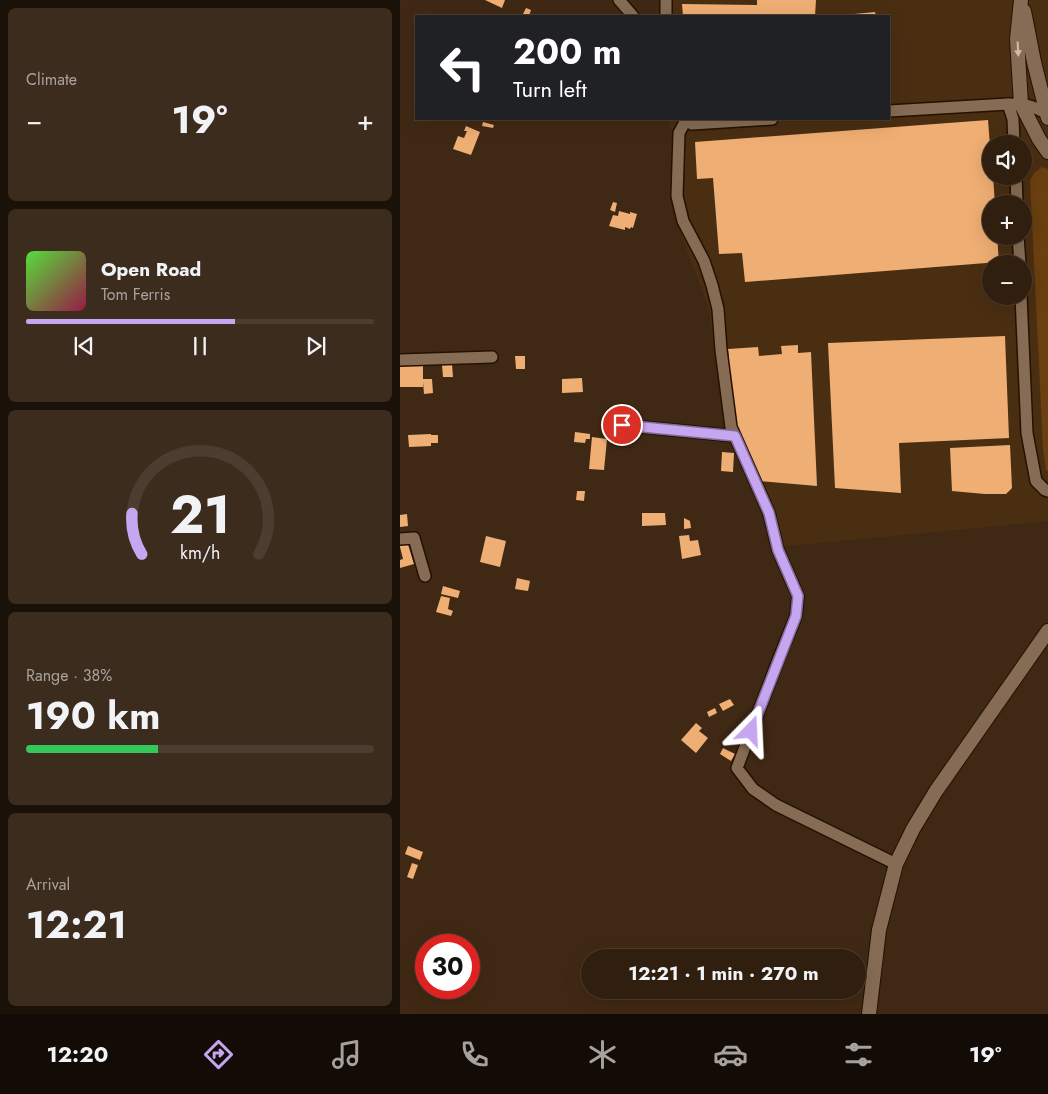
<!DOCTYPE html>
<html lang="en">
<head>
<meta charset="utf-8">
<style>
	:root { --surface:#301f0f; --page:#3c2c1d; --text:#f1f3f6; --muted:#a8a29e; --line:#4b3d2f; --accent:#c6a6f0 }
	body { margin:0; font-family:Jost,sans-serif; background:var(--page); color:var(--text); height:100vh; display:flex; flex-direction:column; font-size:19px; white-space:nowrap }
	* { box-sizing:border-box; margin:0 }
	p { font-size:16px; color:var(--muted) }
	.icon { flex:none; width:28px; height:28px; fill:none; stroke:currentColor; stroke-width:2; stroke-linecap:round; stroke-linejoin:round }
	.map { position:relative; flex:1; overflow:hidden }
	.side { display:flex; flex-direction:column; gap:8px; padding:8px; background:#1a1108; width:400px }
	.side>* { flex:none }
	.guide { position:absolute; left:15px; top:15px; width:475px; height:105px; border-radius:0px; box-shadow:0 5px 20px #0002,0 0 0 1px var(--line); background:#202124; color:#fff; overflow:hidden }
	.buttons { position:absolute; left:582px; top:135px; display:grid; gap:10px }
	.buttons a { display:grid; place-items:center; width:50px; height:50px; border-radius:50%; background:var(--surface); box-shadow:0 5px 20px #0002,0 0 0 1px var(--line); font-size:25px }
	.speed { position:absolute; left:15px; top:934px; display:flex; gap:10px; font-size:25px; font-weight:700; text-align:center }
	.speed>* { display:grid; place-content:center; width:65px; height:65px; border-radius:50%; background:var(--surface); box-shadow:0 5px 20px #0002,0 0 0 1px var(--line); line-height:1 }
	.speed .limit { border:8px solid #d22; background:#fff; color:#111 }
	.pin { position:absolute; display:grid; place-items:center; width:42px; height:42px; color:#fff; margin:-21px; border:2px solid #fff; border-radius:50%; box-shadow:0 1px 5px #0007 }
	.me { position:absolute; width:55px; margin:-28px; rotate:21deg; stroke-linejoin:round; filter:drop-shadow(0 0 4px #0008) }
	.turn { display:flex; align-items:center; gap:18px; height:105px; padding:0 15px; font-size:22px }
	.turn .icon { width:65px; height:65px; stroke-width:2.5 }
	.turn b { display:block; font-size:35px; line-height:42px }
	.big { font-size:38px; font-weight:700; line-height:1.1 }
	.side .tile { flex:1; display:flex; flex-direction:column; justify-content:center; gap:8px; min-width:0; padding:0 18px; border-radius:8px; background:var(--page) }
	.side .dial { align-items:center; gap:0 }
	.dial svg { height:130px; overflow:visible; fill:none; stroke:var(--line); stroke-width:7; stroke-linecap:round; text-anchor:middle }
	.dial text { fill:var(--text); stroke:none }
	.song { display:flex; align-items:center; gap:15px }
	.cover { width:60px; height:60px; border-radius:8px; background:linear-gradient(135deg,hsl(110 70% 55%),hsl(340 70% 35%)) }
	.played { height:5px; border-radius:2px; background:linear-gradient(90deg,var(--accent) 60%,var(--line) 60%) }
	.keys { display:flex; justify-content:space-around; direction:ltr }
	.heat { display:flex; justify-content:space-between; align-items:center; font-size:28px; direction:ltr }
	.charge { height:8px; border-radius:4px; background:linear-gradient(90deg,#34c759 38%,var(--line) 0) }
	.trip { position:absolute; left:181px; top:949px; width:285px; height:50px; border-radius:25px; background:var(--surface); box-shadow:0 5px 20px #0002,0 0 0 1px var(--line); font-weight:700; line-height:50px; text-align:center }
	.dock { display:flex; height:80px; justify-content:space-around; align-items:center; background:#130c06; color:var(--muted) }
	.dock .icon { width:35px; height:35px }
	.dock .selected { color:var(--accent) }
	.dock b { font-size:22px; color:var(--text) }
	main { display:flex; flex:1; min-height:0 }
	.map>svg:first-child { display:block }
</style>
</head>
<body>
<main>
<section class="side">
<div class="tile"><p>Climate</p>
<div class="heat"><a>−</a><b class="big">19°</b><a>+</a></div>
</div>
<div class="tile">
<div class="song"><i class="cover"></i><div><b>Open Road</b><p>Tom Ferris</p></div></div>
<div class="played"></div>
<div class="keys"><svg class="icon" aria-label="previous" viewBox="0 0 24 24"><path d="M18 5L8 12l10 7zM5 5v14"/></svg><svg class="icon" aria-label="pause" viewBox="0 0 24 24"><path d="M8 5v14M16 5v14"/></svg><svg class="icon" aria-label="next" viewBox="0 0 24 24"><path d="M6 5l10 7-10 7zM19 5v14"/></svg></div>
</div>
<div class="tile dial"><svg viewBox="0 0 100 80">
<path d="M14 69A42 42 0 1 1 86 69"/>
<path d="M14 69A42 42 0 0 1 8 44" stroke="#c6a6f0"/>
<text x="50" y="56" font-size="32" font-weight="700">21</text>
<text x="50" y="72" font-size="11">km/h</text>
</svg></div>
<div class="tile"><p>Range · 38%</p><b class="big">190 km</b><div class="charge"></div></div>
<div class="tile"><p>Arrival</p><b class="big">12:21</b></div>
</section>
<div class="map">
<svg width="648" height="1014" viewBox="0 0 648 1014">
	<rect width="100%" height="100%" fill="#402914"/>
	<!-- built -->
	<path fill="#4a2e12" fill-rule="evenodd" d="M263,0h385v521l-271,26 -54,-125 -14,-113 -33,-88 -3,-87 -5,-15h221v-103h-227zM591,144h33v32h-33zM591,204h33v32h-33zM591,264h33v32h-33z"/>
	<!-- green -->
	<path fill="#6b3f0f" d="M642,167l6,2v302l-2,-1 -3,-22 -13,-268 4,-7z"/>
	<!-- building -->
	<path fill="#efae73" d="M85,0h20l-3,8z
		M357,0h59l-1,16h-132l-1,-12 75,1z
		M126,8l5,2 -2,6h-7z
		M475,12l1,4h-22v-2z
		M588,120l3,39v17h2l2,28h-4v32h6l2,26 -254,20 -3,-29 -23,1 -6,-76 -16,1 -2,-37z
		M83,122l11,3 -1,3 -11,-2z
		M66,126l14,6 -9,23 -18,-6 5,-13 6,2 3,-7h-3z
		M213,202l4,1 -2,9 -5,-2z
		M219,211l11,3v-2l7,2 -4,14 -2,-1 -1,2 -5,-2v3l-16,-4 4,-11 5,1z
		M605,336l4,102 -110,5 2,50 -66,-5 -7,-145z
		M398,345v8l13,-1 6,134 -58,-5 -23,-55 -10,-68h3l-1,-9 30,-2 1,9 23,-2 -1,-8z
		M115,356h10v13h-9z
		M52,364l1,13h-10l-1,-12z
		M0,366h23v13h9l1,14 -9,1 -1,-12v5h-23z
		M182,378l1,14 -21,1v-14z
		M175,432l15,2v5h-4l-1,4 -11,-1z
		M31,434v1h7v8h-7v3l-22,1 -1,-12z
		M192,437l15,2 -3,31 -15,-1z
		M610,445l2,43 -6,6h-21l-33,-3 -2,-43z
		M322,452l12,1 -1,19 -12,-1z
		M177,491h8l-1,10 -8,-1z
		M242,513h23l1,12 -24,1z
		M7,514l1,12 -8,1v-12z
		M284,518l6,3 1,7 -7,1z
		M289,535l1,6 8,-1 3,15 -19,4 -3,-23z
		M86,536l20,5 -6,26 -20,-5z
		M0,541h7l7,23 -14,4v-8l3,-1 -3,-12z
		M117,578l13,3 -2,10 -13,-2z
		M43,586l17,5 -2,7 -17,-4z
		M41,596l9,2 -2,11 5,2 -2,5 -15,-4z
		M330,699l4,6 -11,6 -4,-7z
		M315,708l2,5 -8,4 -2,-5z
		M296,723l6,5 -3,3 9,7 -12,15 -15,-13z
		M323,748l12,6 -4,7 -11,-7z
		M8,846l15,6 -3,8 -15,-6z
		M12,863l6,2 -5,14 -6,-2z"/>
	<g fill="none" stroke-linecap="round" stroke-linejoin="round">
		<!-- minor casing -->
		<g stroke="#261100" stroke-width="14">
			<path id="minor" d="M219,0l14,16
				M266,0v16
				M608,104l5,15 1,25
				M489,111l119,-7c17,0 24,1 39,10
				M284,119l8,5 80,-5
				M286,120l-7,13 -2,63 6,25 21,40 8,24 6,24 3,41 10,77 38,86 9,37 20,46 -2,20 -17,42 -42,110 16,21 23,16 120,59
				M616,176l1,28
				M618,236l2,28
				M621,296l6,137 9,48 9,9 3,1
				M0,360l92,-3
				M222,425l113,11
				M0,539l14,-1 11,38"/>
		</g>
		<!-- tertiary casing -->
		<g stroke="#261100" stroke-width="16">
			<path id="tertiary" d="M621,0l-4,39 4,65 18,35 9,13
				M624,11l10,51 14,56
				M469,1014l10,-84 17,-66 17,-35 23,-38 112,-160"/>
		</g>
		<!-- minor -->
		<use href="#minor" stroke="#866c54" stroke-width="11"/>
		<!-- tertiary -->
		<use href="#tertiary" stroke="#866c54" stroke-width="14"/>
	</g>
	<!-- one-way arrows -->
	<defs><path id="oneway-solid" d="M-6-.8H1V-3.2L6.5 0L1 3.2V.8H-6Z" transform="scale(1.25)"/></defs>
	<use fill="#cebcac" href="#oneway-solid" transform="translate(618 49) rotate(87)"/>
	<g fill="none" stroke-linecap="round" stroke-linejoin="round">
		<!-- route casing -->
		<g stroke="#816c9c" stroke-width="12">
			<path id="route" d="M222,425l113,11 34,77 9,37 20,46 -2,20 -45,115"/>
		</g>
		<!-- route -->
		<use href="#route" stroke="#c6a6f0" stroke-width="9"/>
	</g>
</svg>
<div class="buttons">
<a><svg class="icon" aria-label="sound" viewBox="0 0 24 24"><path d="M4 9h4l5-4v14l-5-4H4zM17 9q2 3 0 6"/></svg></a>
<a>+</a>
<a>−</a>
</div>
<div class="speed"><div class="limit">30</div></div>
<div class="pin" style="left:222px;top:425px;background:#d93025"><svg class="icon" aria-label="arrive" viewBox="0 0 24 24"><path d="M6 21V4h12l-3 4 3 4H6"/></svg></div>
<svg class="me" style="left:351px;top:731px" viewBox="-20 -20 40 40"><path d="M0-17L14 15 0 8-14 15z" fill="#c6a6f0" stroke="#fff" stroke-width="4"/></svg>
<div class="trip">12:21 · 1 min · 270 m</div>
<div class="guide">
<div class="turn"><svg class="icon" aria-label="left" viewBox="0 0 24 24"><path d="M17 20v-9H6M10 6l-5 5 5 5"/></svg><div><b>200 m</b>Turn left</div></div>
</div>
</div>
</main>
<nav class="dock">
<b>12:20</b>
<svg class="icon selected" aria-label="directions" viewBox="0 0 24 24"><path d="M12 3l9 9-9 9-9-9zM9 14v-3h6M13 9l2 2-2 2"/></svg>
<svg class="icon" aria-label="music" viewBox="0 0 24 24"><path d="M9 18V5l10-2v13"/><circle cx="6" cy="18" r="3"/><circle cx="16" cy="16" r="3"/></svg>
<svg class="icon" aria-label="phone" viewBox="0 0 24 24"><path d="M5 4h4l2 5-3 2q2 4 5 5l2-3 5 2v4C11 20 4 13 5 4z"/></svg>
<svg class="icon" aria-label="climate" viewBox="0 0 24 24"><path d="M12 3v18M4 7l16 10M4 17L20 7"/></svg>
<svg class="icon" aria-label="car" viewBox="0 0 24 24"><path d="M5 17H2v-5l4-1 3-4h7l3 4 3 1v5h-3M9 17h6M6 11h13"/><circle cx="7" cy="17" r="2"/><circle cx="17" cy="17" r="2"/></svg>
<svg class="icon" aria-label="filters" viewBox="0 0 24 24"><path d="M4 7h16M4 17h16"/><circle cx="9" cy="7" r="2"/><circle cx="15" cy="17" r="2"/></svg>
<b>19°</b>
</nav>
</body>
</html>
